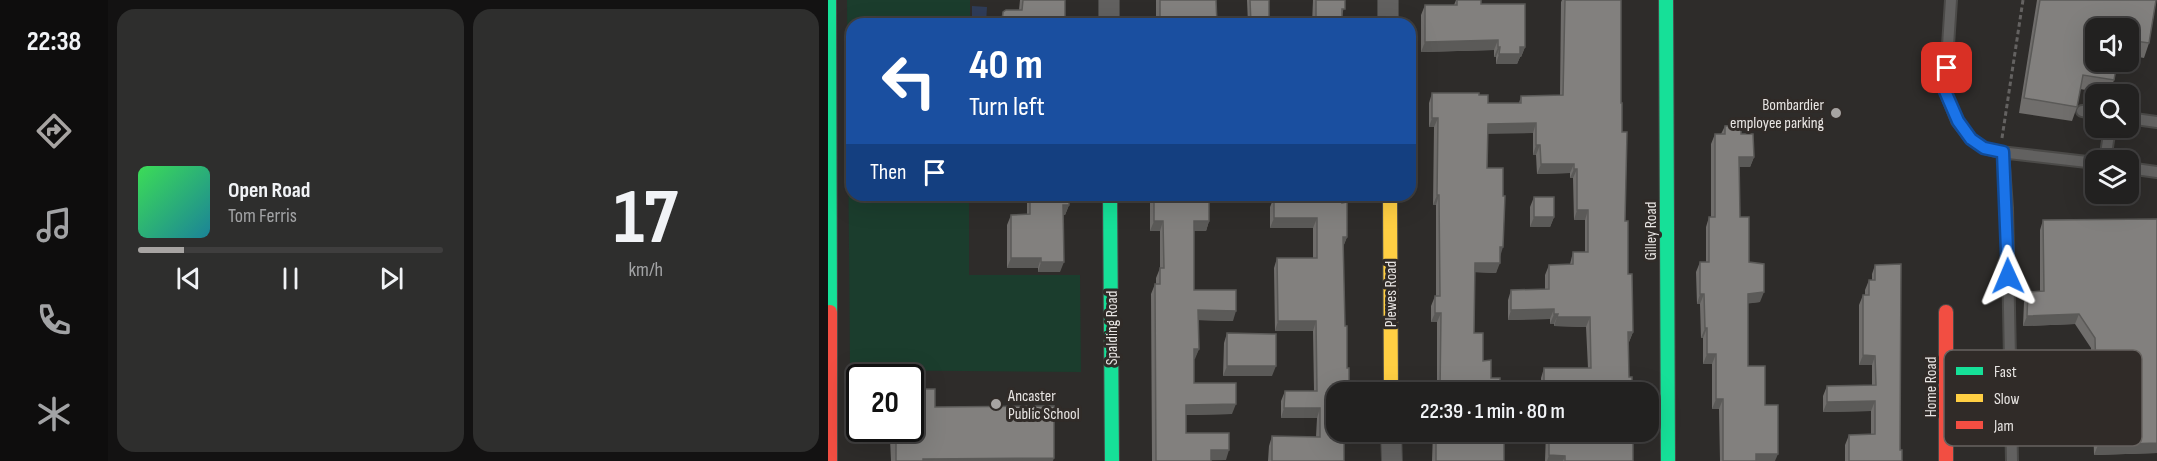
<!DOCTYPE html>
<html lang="en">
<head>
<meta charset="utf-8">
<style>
	:root { --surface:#222120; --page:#2e2e2d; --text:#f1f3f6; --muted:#a2a3a5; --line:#3f3e3e; --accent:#a7a4a2 }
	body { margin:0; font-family:"Sofia Sans Condensed",sans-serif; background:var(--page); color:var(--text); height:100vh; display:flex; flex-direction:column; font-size:22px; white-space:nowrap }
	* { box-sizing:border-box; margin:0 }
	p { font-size:20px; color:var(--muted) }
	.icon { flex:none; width:33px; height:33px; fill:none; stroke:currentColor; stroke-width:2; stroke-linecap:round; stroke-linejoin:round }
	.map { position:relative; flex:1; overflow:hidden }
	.panel { display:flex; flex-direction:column; gap:9px; padding:9px; background:#131212; width:720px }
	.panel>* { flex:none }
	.banner { position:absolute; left:18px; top:18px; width:570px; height:183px; border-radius:18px; box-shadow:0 6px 24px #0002,0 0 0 2px var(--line); background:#1a4fa0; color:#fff; overflow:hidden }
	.buttons { position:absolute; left:1257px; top:18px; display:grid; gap:12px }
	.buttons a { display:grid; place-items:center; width:54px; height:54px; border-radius:12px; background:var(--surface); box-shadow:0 6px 24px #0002,0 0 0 2px var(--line); font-size:30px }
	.speed { position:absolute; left:18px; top:364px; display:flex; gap:12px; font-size:30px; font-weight:700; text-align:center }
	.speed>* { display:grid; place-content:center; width:78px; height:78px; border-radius:50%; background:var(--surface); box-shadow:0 6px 24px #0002,0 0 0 2px var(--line); line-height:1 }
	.speed .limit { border:3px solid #111; border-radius:9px; background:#fff; color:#111 }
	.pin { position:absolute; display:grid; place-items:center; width:51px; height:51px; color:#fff; margin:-26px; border-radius:12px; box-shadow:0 3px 9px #0006 }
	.me { position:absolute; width:66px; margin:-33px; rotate:359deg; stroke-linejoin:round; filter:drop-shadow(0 0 4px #0008) }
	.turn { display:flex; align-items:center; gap:21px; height:126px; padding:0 24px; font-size:27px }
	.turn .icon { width:78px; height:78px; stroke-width:2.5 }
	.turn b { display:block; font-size:42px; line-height:51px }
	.then { display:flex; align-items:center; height:57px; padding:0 24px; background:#0003; gap:12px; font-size:22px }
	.panel .card { flex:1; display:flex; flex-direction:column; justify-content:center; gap:9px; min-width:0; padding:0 21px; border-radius:18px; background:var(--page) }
	.panel .dial { align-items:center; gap:0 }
	.dial b { font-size:78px; line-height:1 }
	.song { display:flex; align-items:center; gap:18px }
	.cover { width:72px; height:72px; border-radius:9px; background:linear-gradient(135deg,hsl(130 70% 55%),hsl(190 70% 35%)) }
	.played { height:6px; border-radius:3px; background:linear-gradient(90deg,var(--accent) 15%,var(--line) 15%) }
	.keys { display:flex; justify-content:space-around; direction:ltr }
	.panel .tiles { flex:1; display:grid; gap:9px; grid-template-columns:repeat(2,1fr) }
	.trip { position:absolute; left:498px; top:382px; width:333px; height:60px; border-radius:18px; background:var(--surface); box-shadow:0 6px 24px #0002,0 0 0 2px var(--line); font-weight:600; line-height:60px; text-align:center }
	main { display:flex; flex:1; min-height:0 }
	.dock { display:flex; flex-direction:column; width:108px; justify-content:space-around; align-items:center; background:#0e0d0d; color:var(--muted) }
	.dock .icon { width:42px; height:42px }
	.dock .active { color:var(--accent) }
	.dock b { font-size:27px; color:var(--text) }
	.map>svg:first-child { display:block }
</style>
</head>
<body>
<main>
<nav class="dock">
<b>22:38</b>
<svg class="icon active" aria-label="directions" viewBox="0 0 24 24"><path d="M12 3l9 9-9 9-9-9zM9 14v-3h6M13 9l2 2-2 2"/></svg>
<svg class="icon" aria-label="music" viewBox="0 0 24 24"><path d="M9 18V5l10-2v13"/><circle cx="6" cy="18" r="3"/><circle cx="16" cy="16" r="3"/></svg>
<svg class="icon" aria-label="phone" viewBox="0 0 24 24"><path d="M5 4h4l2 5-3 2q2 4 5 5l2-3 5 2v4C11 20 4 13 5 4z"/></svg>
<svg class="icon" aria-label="climate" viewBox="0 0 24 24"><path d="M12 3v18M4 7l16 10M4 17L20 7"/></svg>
</nav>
<section class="panel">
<div class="tiles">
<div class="card">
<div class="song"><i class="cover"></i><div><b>Open Road</b><p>Tom Ferris</p></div></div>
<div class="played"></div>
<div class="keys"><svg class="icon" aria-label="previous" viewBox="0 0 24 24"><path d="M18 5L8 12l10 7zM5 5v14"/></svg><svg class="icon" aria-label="pause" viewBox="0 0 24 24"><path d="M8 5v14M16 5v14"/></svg><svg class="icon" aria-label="next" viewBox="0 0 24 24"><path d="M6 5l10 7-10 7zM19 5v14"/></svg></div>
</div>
<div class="card dial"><b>17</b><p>km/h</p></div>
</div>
</section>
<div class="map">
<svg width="1329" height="461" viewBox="0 0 1329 461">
	<rect width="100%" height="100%" fill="#2e2c2a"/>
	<!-- green -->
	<path fill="#1b3d2d" d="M19,0h123v24h-118v171h117v80h111l1,97 -231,-2z"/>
	<!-- water -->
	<path fill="#2f3c58" d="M144,6l15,1 -1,17h-14z"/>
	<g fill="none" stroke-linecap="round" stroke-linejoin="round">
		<!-- lane casing -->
		<g stroke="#4b4a48" stroke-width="14">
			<path id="lane" d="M1123,0l-6,91 12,30 14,18 13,9 16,4 96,11
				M1254,111l14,2
				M1300,118l29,4
				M1175,152l4,56 5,253
				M1277,160l5,-32
				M1300,168l29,4"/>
		</g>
		<!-- street casing -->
		<g stroke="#4b4a48" stroke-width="22">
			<path id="street" d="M281,0v24
				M560,0v24
				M563,432l1,29"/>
		</g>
		<!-- fast casing -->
		<g stroke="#4b4a48" stroke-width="16">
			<path id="fast" d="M1,0l1,312
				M838,0l2,461
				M282,195l2,266"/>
		</g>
		<!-- slow casing -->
		<g stroke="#4b4a48" stroke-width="16">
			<path id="slow" d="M562,195l1,198"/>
		</g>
		<!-- jam casing -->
		<g stroke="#4b4a48" stroke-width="16">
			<path id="jam" d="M2,312v149
				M1118,312v149"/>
		</g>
		<!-- path -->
		<path stroke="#646261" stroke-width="3" stroke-dasharray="4.5 3" stroke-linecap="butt" d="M1174,138l21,-138"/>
		<!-- lane -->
		<use href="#lane" stroke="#626160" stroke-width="10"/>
		<!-- street -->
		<use href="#street" stroke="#626160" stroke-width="20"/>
		<!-- fast -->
		<use href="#fast" stroke="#16e098" stroke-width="14"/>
		<!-- slow -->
		<use href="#slow" stroke="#ffcf43" stroke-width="14"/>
		<!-- jam -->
		<use href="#jam" stroke="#f24e42" stroke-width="14"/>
	</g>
	<!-- wall -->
	<path fill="#706e6c" d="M192,0h45v24h-66l4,-12 16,-2z
		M328,0h60l1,24h-61z
		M419,0h22v24h-21z
		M485,0h32l-3,17v7h-30z
		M628,0h25v4l44,43 -4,10h-1l-3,7h-21v-7h-2v-7l-73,2v-37l4,-10h29z
		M734,0h59v103l4,118 3,53 5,58 -4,10h-1l1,35 3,16h-91v-15l3,-10h44l-2,-41 -32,-1v-2h-4v-5l-42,1v-20l3,-10 34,-1v-14l4,-10 21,-1 3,-12h12v-32h-11l-1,-42h-3v-5l-33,1 -1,-19h-3v-22h-45l-1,35 13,89 -4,16 -21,-1 -1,61 9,28 8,17 9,15h-63v-71h-6v-16l4,-10h1v-91h-3l1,-78h-5v-24l3,-10 47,2 9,8h31l2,-7 39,-1 1,-93z
		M1209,0h117l-5,43 -5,15 -16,-3v-27h-32l18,52 -5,14 -29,-5 -3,18 -5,14 -53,-8z
		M897,126l16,8 13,23 -4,10h-11l1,50 9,45 11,40 -12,1v63l17,39 10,56h-55l-1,-52h-7v-45h-9v-26h-2l-1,-34h-3l-1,-32 4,-10h6v-35l3,-10h2v-73l4,-10h6z
		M199,195h42v10l-4,10h-2l-3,57h-22v-4h-31v-43l4,-10 16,-1z
		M322,195h59v26l-3,10h-12v59l39,31 -35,-1 1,29 -5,10v24l38,31 -46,1v18l40,27 -74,1 -1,-167 4,-10h1v-6l4,-10v-37h-10z
		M462,195h52v8l5,34 -4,10 4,187 -3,8v19h-76l1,-15 3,-10 44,1 1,-19h-36v-17l4,-10h29l-1,-60h-38l-1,-63 3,-10h36v-30h-43v-21l4,-10h16z
		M706,197l20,20 -4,10h-20v-20z
		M1329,219v234l-63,2 -3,-107 -16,-24 -52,2 1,-24 4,-10h12v-62l3,-10z
		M1047,265l27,196h-57v-16l4,-10 22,-1v-23l-48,1v-16l4,-10 45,-1v-20h-13v-60l4,-10h2v-5l4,-10h3v-6z
		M399,333l45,43h-49l1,-33z
		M95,389l12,18 118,54h-162l-1,-22h-3v-10h23z
		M605,432h44v11l27,18h-72z
		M718,432h87v29h-88z"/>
	<!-- shaded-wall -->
	<path fill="#5b5a58" d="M670,40l-4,10 -73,2 4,-10z
		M670,47h2l-4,10h-2z
		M692,47h5l-4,10h-1l-3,7h-21l3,-10z
		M604,118h6l-4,9h-5z
		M708,123l-3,10 -49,1 4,-10z
		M708,145h4l-4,10h-3z
		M911,157h15l-4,10h-14z
		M713,164h33l-4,9 -33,1z
		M746,169h3l-4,9h-3z
		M609,195h2l-3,10h-3z
		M235,205h6l-4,10h-5z
		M749,210h11l-3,10h-11z
		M706,217h20l-4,10h-20z
		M446,218h43l-4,10h-43z
		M326,221h9l-3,10h-10z
		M366,221h15l-3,10h-16z
		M515,237h4l-4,10z
		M672,247h3l-3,10z
		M183,258h30l-3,10h-31z
		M213,262h23l-4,10h-22z
		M647,263h25l-4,10 -25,-1z
		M936,292l-4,10 -15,2 3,-10z
		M872,294h4l-4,10h-3z
		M726,309l-4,10 -42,1 3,-10z
		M370,310l38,1 -3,10 -38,-1z
		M607,313h6l-4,9h-6z
		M726,314h4l-4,10h-4z
		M1251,314l-4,10 -52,2 4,-10z
		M729,317h33l-4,10 -32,-1z
		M450,321h38l-3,10h-38z
		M877,328h2l-4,10h-2z
		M800,332h5l-4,10h-4z
		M366,349h5l-4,10h-5z
		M879,354h9l-4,10h-9z
		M1035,355l12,1 -3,9h-13z
		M399,366h49l-4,10h-49z
		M716,390h5l-1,3h-5z
		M888,399h7l-4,10h-7z
		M1047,401l-4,10 -48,1 4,-10z
		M408,404l-4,10 -50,1 4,-10z
		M456,408h36l-3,10h-36z
		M62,429h4l-4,10h-3z
		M1329,443v10l-63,2 4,-10z
		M383,450h18l-3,10h-19z
		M928,454h22l-3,7h-22z
		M721,455l16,1 -2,5h-16z
		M226,458l-1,3h-131l1,-2z"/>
	<!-- building -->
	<path fill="#82807e" stroke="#5b5a58" stroke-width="1.5" d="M195,0h42v24h-63l1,-12 3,-2h16z
		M332,0h56l1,24h-57z
		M422,0h19v24h-18z
		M488,0h29v9h-3v15h-26z
		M629,0h24v4h44v43h-5v7h-21l1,-7h-2v-7l-73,2v-37h32z
		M737,0h56v103h1v29h5l-2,89h3v53h4l1,58h-5l1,45h3v16h-83v-3h-5v-22h47l-1,-51h-33l1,-3h-4v-5l-43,1v-20l38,-1v-24l24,-1v-12h15v-42h-11v-41h-3v-5h-33l-1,-19h-4v-22l-48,1 -1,44h16v28h2l-2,51h-3v16h-25l-1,70h9v28l8,-1v18h9v15h-60l1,-80h-6v-17h5l-1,-101h-2l1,-77h-6v-25h47v2h9v8h33v-7l42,-1z
		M1212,0h116l-7,43 -21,-3v-12h-32v34h21l-3,18 -31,-5 -6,32 -53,-9z
		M913,125v9h12l1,23h-15l1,60h9v45l15,2v28l-16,2v72h17v39h13v49h-22v7h-33v-62h-7v-45h-9v-26h-2l-1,-34h-4v-32h9v-45h6v-83h10v-8z
		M202,195h39v10h-6l1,57h-23v-4h-30v-43l19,-1z
		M326,195h55v26h-15v69h42v21l-38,-1 1,39h-5v34h42v21l-50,1v28h43v17h-18v11h-55l-1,-177h5v-16h4l-1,-47h-9z
		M465,195h49v8l5,-1v35h-4l2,89h2v42h2v25h-13v39h11v2h-3v27h-72v-25l48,1v-29h-36l1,-17h32l-1,-70h-38l-1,-63h40v-40h-43v-21h19z
		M706,197h20v20h-20z
		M1329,219v224l-59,2 -3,-107 -16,-24 -52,2 1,-24 16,-1 -1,-71z
		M1073,264l-1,186h2v11h-53v-26l26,-1v-33l-48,1v-16l49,-1 -1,-29 -12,-1v-60h6v-15h6v-15z
		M399,333l49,1v32h-49z
		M82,383h13v6h12v18l119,-1v52l-131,1v2h-27v-32h14z
		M608,432h41v11l27,-1v19h-68z
		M721,432h84v29h-68v-5l-16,-1z"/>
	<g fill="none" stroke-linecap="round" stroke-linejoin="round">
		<!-- route casing -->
		<g stroke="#114b97" stroke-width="15">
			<path id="route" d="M1119,68l-2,23 13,30 13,18 13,9 19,4 5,124"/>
		</g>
		<!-- route -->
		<use href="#route" stroke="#1a73e8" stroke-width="10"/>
	</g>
	<!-- markers -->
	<g fill="#a7a4a2" stroke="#302b28" stroke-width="2">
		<circle cx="1008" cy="113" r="6"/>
		<circle cx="168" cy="404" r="6"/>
	</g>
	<g text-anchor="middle" stroke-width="6" stroke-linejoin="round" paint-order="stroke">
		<!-- poi labels -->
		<g font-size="16" fill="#e8e5e3" stroke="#302b28" text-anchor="end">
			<text x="996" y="110">Bombardier<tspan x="996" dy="18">employee parking</tspan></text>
			<text x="180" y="401" text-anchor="start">Ancaster<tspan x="180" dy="18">Public School</tspan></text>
		</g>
		<!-- street labels -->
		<g font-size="16" fill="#e8e5e3" stroke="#302b28">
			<text transform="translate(822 231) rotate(-90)" y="6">Gilley Road</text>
			<text transform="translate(562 294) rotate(-90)" y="6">Plewes Road</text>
			<text transform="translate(283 328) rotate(-90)" y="6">Spalding Road</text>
			<text transform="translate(1102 387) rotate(-90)" y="6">Home Road</text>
		</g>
	</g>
	<!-- legend -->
	<rect x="1116" y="350" width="198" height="96" rx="9" fill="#302b28" stroke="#676360" stroke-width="1.5"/>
	<rect x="1128" y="367" width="27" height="8" fill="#16e098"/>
	<rect x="1128" y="394" width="27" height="8" fill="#ffcf43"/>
	<rect x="1128" y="421" width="27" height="8" fill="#f24e42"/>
	<g font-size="16" fill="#e8e5e3">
		<text x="1166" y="377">Fast</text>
		<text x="1166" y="404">Slow</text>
		<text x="1166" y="431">Jam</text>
	</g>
</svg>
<div class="buttons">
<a><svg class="icon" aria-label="sound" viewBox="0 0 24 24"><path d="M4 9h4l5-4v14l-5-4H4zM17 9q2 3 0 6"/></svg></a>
<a><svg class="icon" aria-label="search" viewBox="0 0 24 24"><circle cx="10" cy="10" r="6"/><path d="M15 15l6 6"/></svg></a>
<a><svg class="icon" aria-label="layers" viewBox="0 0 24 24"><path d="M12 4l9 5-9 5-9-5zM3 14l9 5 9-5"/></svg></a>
</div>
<div class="speed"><div class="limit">20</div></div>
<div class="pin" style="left:1119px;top:68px;background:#d93025"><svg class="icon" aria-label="arrive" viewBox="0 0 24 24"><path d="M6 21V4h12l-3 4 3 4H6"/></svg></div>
<svg class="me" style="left:1180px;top:276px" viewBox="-20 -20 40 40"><path d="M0-17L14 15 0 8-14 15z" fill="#1a73e8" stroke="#fff" stroke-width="4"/></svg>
<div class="trip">22:39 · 1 min · 80 m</div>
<div class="banner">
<div class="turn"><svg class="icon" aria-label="left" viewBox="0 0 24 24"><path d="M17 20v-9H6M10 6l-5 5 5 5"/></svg><div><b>40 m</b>Turn left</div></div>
<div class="then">Then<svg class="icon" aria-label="arrive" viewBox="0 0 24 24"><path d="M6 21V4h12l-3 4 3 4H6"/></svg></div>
</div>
</div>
</main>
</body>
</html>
